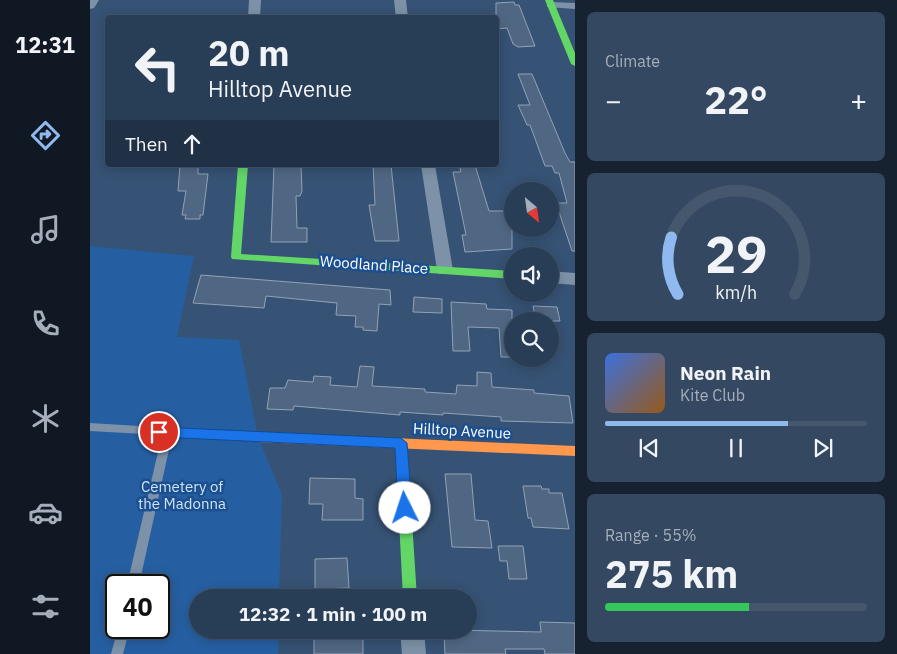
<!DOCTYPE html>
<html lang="en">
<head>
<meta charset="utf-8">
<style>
	:root { --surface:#283e57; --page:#344961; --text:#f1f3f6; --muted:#a5aeba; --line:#44576d; --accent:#90b9f0 }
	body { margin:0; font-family:"IBM Plex Sans",sans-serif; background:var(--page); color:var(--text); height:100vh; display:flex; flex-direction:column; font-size:19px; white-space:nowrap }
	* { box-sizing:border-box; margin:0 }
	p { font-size:16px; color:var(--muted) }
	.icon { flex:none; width:28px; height:28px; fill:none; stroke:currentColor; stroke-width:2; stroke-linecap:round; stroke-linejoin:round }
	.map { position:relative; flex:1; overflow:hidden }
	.drawer { display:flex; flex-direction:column; gap:12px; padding:12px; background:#162230; width:322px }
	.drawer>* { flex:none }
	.hud { position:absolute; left:15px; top:15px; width:394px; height:152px; border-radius:5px; box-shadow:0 2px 12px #0003,0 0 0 1px var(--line); background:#283e57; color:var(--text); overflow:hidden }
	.needle { width:32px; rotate:151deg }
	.controls { position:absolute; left:414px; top:182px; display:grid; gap:10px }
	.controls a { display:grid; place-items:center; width:55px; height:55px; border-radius:50%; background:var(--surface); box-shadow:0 2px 12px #0003,0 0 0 1px var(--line); font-size:25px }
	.speed { position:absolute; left:15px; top:574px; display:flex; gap:10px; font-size:25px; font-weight:700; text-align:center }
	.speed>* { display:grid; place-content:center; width:65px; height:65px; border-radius:50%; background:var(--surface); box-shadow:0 2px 12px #0003,0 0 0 1px var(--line); line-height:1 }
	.speed .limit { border:2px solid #111; border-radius:8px; background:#fff; color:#111 }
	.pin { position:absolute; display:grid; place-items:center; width:42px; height:42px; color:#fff; margin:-21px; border:2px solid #fff; border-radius:50%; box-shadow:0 1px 5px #0007 }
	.me { position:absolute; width:55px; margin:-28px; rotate:356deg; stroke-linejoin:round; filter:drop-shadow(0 0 4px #0008) }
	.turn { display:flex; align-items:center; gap:18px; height:105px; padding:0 20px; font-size:22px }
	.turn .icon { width:65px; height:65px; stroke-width:2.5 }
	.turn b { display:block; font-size:35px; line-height:42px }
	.then { display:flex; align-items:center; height:48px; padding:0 20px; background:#0003; gap:10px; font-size:19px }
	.big { font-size:38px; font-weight:800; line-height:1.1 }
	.drawer .tile { flex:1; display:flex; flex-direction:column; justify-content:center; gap:8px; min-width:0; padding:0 18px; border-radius:8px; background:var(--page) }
	.drawer .dial { align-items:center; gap:0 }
	.dial svg { height:130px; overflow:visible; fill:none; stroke:var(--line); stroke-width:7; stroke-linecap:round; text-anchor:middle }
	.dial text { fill:var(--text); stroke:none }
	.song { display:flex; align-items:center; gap:15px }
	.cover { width:60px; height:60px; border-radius:8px; background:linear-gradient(135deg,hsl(220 70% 55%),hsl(30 70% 35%)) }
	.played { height:5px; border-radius:2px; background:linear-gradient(90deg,var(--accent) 70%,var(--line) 70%) }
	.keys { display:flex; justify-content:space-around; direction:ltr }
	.heat { display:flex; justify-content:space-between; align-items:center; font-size:28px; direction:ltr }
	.charge { height:8px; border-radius:4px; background:linear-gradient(90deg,#34c759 55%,var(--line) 0) }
	.trip { position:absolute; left:99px; top:589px; width:288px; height:50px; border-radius:25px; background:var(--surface); box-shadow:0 2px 12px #0003,0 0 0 1px var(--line); font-weight:800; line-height:50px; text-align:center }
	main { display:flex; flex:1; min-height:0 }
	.tabs { display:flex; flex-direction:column; width:90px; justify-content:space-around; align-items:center; background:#101923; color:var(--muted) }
	.tabs .icon { width:35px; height:35px }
	.tabs .on { color:var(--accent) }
	.tabs b { font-size:22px; color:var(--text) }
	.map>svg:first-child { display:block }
</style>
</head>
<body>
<main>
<nav class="tabs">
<b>12:31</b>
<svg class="icon on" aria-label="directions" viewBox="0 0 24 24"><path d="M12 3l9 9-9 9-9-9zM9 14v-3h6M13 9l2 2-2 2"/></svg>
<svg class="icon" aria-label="music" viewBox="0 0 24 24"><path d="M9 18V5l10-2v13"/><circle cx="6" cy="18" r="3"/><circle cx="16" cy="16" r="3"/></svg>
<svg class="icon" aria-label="phone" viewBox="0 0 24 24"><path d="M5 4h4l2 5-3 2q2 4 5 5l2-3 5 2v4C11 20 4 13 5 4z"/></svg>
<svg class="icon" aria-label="climate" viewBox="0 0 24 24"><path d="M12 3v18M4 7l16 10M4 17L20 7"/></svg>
<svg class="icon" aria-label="car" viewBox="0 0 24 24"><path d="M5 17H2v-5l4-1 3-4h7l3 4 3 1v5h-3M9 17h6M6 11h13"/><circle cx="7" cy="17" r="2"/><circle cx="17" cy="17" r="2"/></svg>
<svg class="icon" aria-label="filters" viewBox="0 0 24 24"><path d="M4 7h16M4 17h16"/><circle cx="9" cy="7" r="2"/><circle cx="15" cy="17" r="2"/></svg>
</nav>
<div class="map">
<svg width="485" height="654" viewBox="0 0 485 654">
	<rect width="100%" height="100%" fill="#365274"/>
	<!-- green -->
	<path fill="#265fa1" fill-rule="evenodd" d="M0,246l104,10 -17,81 62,3 19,97 24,58 -3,102 -81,1v32h81l-1,24h-188zM26,585h43v43h-43z"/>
	<!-- building -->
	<path fill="#506783" stroke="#92a2b6" d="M424,2l1,3h4l16,41 -17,1 -5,-3 -6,-16 -11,1v-26z
		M428,74h14l33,79 5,9h5v89h-3l-12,-36 -3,-12h10l-8,-30h-4l-3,-7h-7l-15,-41h-3l-9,-20h12z
		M90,165h18v9h10l-5,41h-3v4h-15l1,-4h-4l4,-24h-8z
		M184,165l27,1 1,25 -2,5h-4l1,32h10v14h-36z
		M283,165h18l8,76h-24l-6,-36h6z
		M369,165h16l14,46h23v38l-47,3 -3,-17h4l-13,-63h8z
		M111,275l189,15 1,15 -12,-1 -2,27 -14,-1v-3h-8l1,-11 -20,-1 1,-12 -71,-7 -2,12 -71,-5z
		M324,297l28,2v14l-29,-1z
		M361,302l35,2 1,5 25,1v47h-11l-2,-29 -31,-1 2,24h-17z
		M443,306l24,1 3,14h-24z
		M270,366l14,1 -2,19 53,3v3l31,2 1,-9 20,1v-14l14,1 1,14 42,3v3l35,3 4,27 -72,-2v-4l-58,-4v2l-43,-3v3l-106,-9 -1,4 -26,-1 3,-21h15l3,-8 25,2 1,-6 17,1 -1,8 27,2z
		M355,474h26l4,46 13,1 4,27 -40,-1z
		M220,478l45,1v19l8,1v21h-41l1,-16h-14z
		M433,486h18l1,3h7v4h13l7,36 -36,-2 -2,-9h-3z
		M408,546h25l4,33h-18l-2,-18h-7z
		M257,558l2,30 -34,1v-30z
		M450,622l35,1v31h-30l-1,-5h-39l1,5h-61l-1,-19h8v-5l89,2z
		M224,630h49v24h-49z"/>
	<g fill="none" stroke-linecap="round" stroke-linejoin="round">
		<!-- lane -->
		<path fill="#7d92a8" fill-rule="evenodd" d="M0,423l164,10 3,1 2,3 -2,3 -3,1 -82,-5 -33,149h-12l35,-150 -72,-4z
			M28,628h12l-7,26h-12z"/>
		<!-- street -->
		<path fill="#7d92a8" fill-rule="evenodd" d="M0,0h9l-5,8 -4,1z
			M159,0h12l-1,18h-12z
			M304,0h12l2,18h-12z
			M461,2l24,1v6l-28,-2v-4z
			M331,165h14l18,105 -2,4h-12l-2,-4z
			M460,271l25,2v12l-25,-2z
			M310,630h24l2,24h-24z"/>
		<!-- fast -->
		<path fill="#63d668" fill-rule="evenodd" d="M455,0h8l22,53v13l-4,-2z
			M148,165h10l-7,89 271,17v8l-280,-20 -1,-2z
			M311,438l4,1 2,4 10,155h-14l-8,-155 2,-4z"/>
		<!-- slow -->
		<path fill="#ff974d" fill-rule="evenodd" d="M168,432l317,14v10l-317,-14 -4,-1 -2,-4 2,-4z"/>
	</g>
	<!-- route -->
	<path fill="#1a73e8" stroke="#114b97" d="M69,427l242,11 6,5 5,65 -2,4h-10l-2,-4 -3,-60 -236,-11 -6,-5z"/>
	<g text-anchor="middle" stroke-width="5" stroke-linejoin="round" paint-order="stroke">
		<!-- street labels -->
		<g font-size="15" fill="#fff" stroke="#1b4f8f">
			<text transform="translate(284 265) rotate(4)" y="5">Woodland Place</text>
			<text transform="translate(372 431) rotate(3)" y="5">Hilltop Avenue</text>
		</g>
		<!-- park labels -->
		<g font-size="15" fill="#cfe3fa" stroke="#1b4f8f">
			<text x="92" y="492">Cemetery of<tspan x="92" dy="17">the Madonna</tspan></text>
		</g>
	</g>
</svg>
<div class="controls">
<a><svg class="needle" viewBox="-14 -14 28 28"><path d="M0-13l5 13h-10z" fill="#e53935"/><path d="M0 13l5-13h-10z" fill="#a5aeba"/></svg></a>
<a><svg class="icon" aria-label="sound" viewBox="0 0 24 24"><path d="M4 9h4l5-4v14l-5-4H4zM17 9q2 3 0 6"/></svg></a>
<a><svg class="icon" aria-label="search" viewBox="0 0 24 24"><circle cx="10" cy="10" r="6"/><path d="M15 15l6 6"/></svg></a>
</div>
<div class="speed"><div class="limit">40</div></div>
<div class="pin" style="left:69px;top:432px;background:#d93025"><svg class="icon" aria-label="arrive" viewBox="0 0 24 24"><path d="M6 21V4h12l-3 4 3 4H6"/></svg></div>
<svg class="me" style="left:315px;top:508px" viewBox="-20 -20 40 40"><circle r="19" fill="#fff"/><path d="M0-13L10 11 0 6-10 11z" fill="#1a73e8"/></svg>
<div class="trip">12:32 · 1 min · 100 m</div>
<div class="hud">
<div class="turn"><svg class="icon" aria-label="left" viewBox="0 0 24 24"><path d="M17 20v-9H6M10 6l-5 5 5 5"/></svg><div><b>20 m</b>Hilltop Avenue</div></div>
<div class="then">Then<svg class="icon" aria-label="ahead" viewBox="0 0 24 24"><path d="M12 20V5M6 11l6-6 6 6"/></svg></div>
</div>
</div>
<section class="drawer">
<div class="tile"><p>Climate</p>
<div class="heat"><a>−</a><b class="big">22°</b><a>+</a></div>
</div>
<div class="tile dial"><svg viewBox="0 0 100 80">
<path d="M14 69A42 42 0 1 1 86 69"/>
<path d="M14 69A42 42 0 0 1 10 34" stroke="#90b9f0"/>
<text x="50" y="56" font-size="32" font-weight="700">29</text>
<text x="50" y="72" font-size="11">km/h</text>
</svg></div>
<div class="tile">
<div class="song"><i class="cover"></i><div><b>Neon Rain</b><p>Kite Club</p></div></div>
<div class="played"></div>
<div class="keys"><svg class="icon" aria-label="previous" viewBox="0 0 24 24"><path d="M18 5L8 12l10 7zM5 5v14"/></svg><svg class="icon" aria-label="pause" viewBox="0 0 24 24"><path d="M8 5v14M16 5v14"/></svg><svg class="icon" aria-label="next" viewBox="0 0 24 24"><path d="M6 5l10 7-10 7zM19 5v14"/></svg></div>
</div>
<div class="tile"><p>Range · 55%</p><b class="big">275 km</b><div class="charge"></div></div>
</section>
</main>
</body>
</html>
